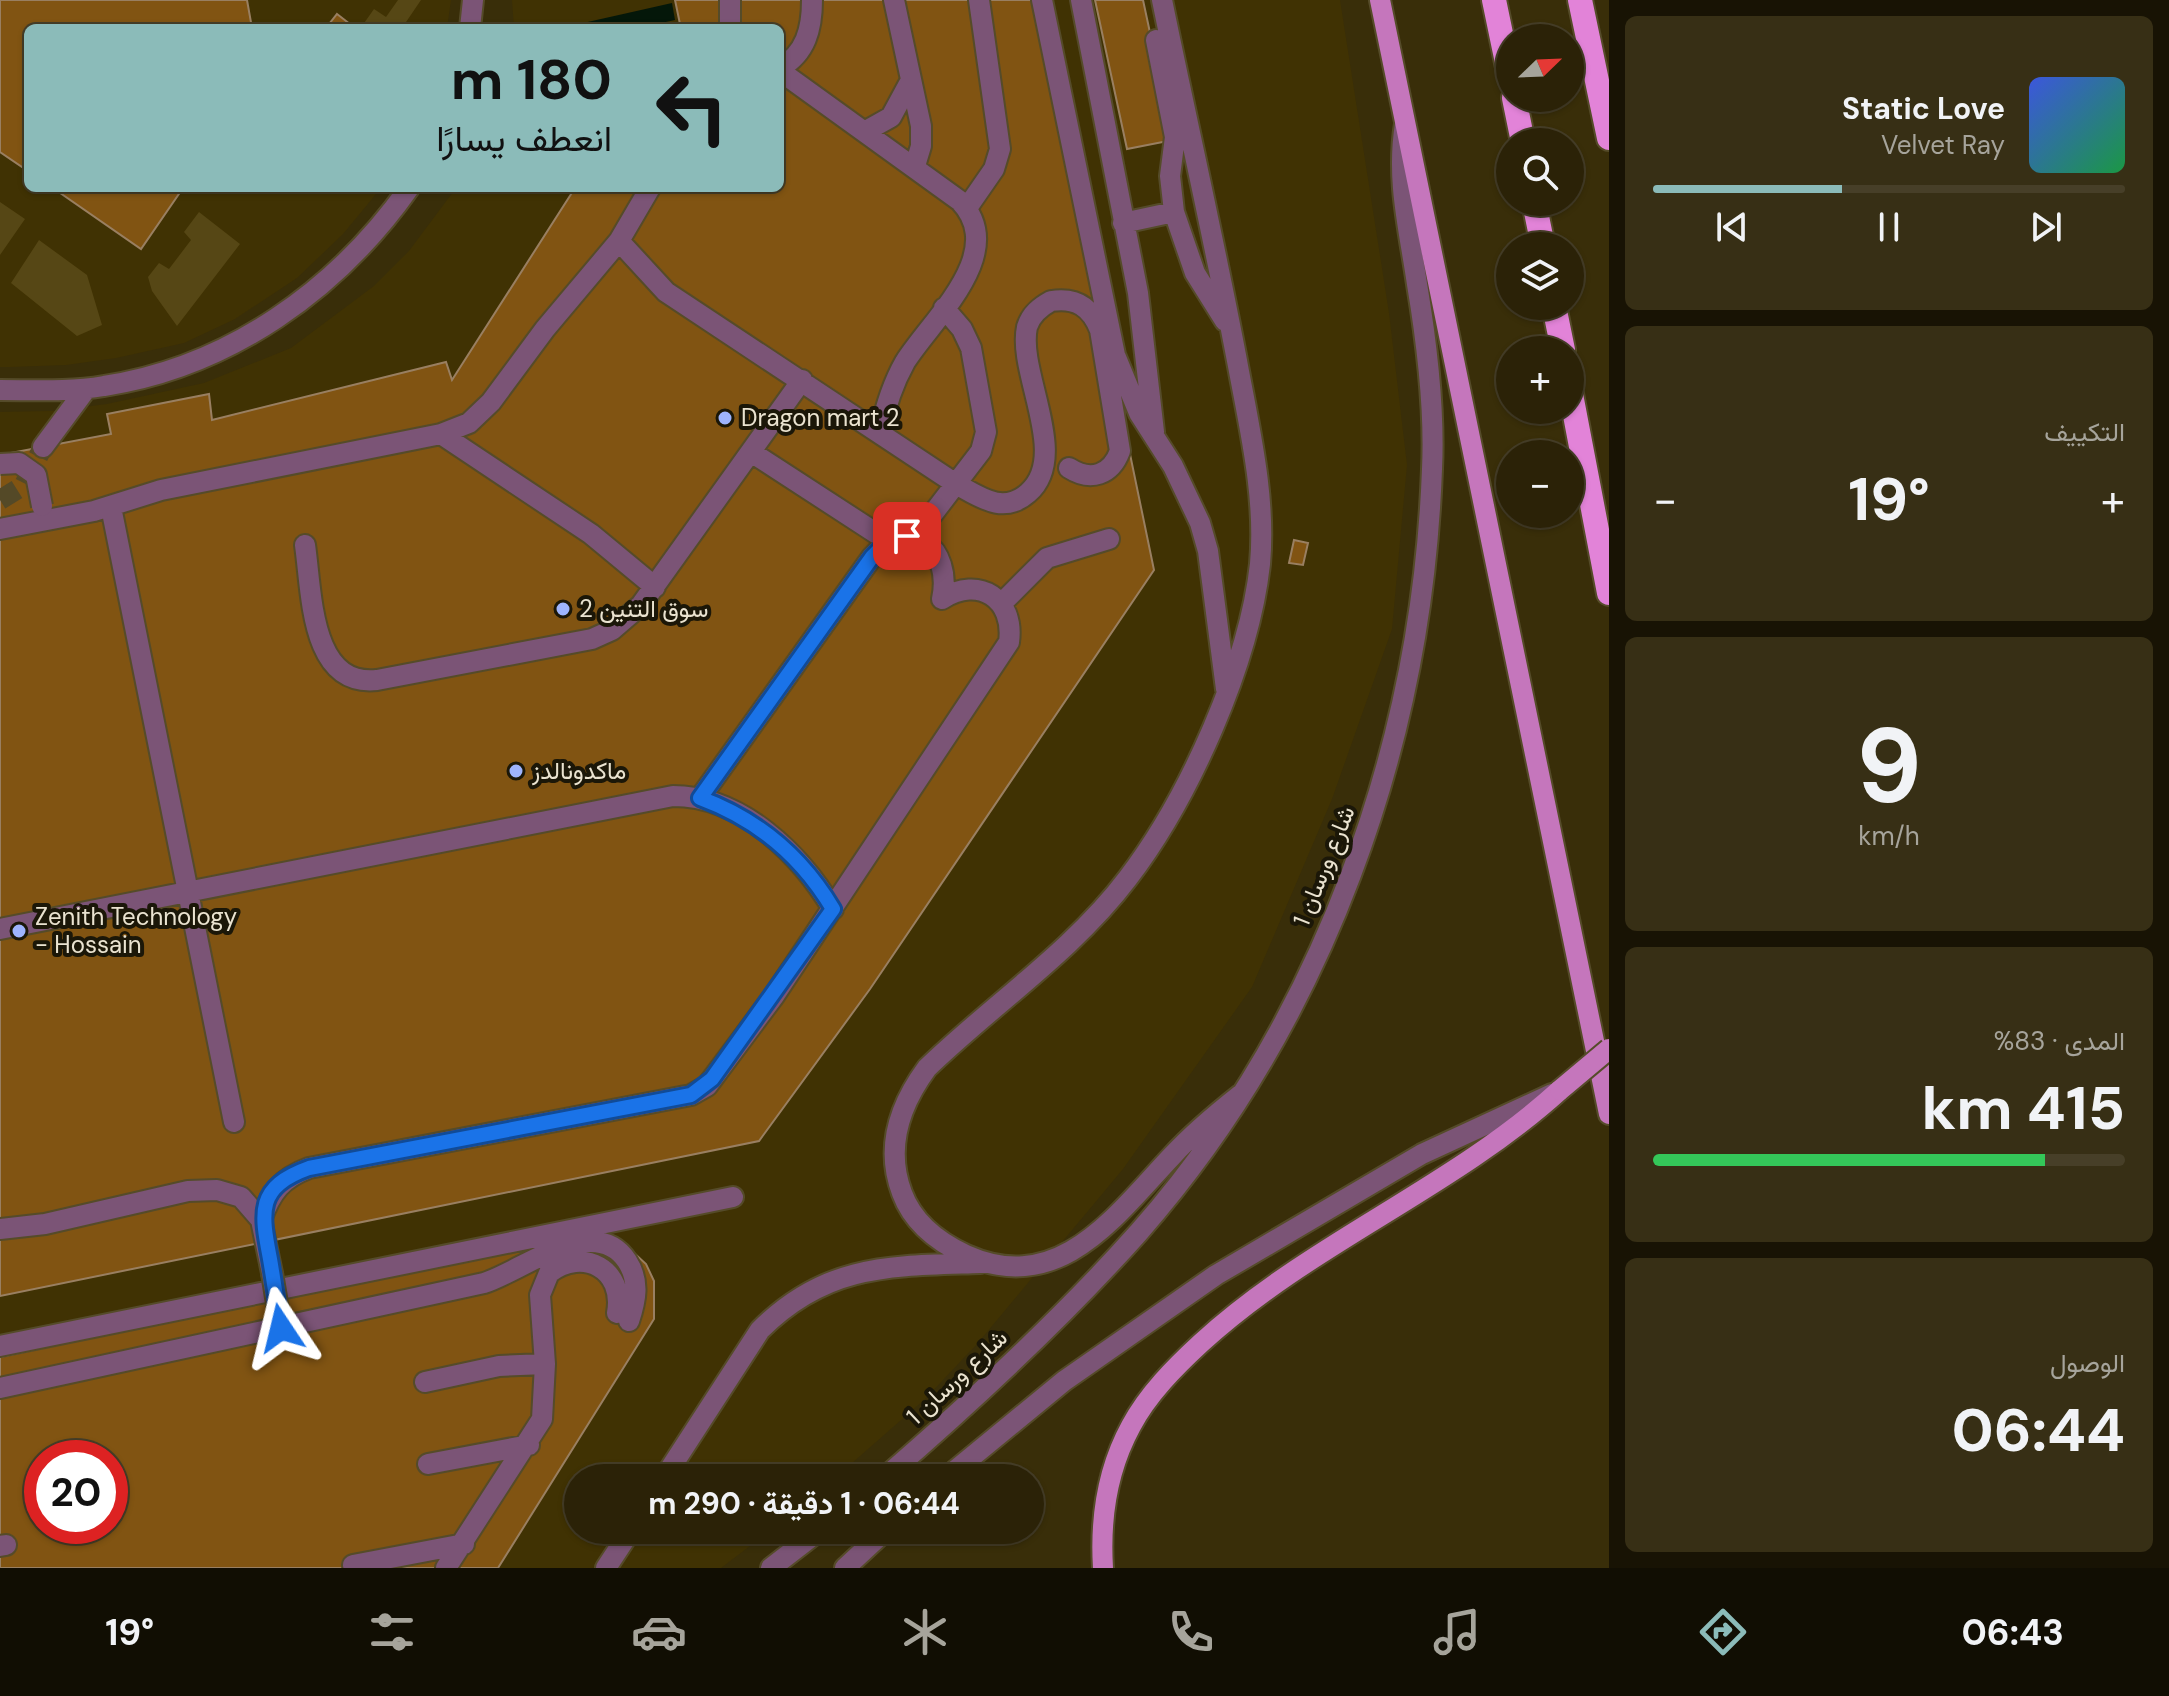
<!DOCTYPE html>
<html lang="ar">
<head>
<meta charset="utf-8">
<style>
	:root { --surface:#2b2207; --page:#372f15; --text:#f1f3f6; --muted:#a6a49b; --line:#473f28; --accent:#8bbbb9 }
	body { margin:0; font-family:"DM Sans",Vazirmatn,sans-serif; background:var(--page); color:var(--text); direction:rtl; height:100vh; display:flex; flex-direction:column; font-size:30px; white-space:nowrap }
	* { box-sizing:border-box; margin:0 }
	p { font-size:26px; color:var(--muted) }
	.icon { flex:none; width:44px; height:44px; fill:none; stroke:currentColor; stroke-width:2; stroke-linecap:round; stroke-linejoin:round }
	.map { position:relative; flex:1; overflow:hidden; direction:ltr }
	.details { display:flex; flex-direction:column; gap:16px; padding:16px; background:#181304; width:560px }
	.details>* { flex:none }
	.hud { position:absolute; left:24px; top:24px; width:760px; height:168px; border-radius:12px; box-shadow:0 2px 6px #0004,0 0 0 2px var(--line); direction:rtl; background:#8bbbb9; color:#111; overflow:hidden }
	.needle { width:52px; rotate:67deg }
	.fabs { position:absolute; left:1496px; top:24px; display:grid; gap:16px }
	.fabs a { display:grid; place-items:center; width:88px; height:88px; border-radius:50%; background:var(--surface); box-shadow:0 2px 6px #0004,0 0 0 2px var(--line); font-size:40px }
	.speed { position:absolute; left:24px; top:1440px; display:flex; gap:16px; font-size:40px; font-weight:700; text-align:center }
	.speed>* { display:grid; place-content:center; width:104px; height:104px; border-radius:50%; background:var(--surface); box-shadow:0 2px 6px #0004,0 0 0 2px var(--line); line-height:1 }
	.speed .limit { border:12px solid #d22; background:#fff; color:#111 }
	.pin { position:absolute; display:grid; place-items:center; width:68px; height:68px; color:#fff; margin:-34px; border-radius:16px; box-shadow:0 4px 12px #0006 }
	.me { position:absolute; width:88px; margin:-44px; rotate:350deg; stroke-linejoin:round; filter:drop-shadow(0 0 6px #0008) }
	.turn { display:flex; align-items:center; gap:28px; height:168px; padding:0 40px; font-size:36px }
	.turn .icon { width:104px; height:104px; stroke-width:2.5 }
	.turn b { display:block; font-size:56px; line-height:68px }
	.big { font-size:60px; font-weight:700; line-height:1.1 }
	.details .card { flex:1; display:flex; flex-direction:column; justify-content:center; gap:12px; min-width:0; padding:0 28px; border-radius:12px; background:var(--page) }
	.details .dial { align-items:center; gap:0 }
	.dial b { font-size:104px; line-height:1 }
	.song { display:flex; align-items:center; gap:24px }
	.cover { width:96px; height:96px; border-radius:12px; background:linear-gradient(135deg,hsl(230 70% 55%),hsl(140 70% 35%)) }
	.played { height:8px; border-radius:4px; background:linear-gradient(90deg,var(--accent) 40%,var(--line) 40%) }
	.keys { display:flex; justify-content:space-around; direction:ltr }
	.heat { display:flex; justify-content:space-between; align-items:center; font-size:44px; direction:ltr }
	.charge { height:12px; border-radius:6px; background:linear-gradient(90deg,#34c759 83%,var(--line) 0) }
	.trip { position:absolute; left:564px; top:1464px; width:480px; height:80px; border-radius:40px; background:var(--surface); box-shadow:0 2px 6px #0004,0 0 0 2px var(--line); font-weight:700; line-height:80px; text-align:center; direction:rtl }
	.tabs { display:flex; height:128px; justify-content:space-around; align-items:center; background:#110e03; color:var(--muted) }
	.tabs .icon { width:56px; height:56px }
	.tabs .on { color:var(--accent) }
	.tabs b { font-size:36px; color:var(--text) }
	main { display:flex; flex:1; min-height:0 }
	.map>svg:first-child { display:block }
</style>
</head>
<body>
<main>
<section class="details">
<div class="card">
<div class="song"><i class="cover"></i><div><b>Static Love</b><p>Velvet Ray</p></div></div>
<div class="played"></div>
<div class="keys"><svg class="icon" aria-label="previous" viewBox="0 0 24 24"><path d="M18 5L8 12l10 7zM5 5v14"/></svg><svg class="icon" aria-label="pause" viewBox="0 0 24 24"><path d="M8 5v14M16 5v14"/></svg><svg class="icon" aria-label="next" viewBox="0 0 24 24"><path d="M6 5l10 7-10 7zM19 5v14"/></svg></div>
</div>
<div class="card"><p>التكييف</p>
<div class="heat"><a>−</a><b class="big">19°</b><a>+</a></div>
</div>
<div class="card dial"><b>9</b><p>km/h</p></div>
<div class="card"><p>المدى · 83%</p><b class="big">415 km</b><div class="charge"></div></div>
<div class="card"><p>الوصول</p><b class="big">06:44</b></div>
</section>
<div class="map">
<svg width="1609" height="1568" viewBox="0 0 1609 1568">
	<rect width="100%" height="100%" fill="#392e09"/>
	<!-- built -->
	<path fill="#403203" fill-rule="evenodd" d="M0,0h451l-4,28h-419v160h353l-38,46 -46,44 -62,41 -51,24 -68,15 -50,7 -56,2h-10z
		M512,0h828l49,313 18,152 -15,164 -60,170 -80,188 -129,182 -146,175 -52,55 -90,79h-257v52h193l-50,38h-721v-1156l52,-1 55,-7 97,-21 87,-35 83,-62 35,-35 47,-63h324v-160h-266zM42,1458h68v68h-68z"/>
	<!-- green -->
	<path fill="#564715" d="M398,0h23l-19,28 -40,-2 12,-17 12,8z
		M0,202l25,17 -25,36z
		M199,212l41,32 -63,82 -25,-35 -4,-14 11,-14 10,6 22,-29 -7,-8z
		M39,240l48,35 15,50 -25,11 -66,-53z"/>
	<!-- water -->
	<path fill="#041709" d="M672,3l3,17 -37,8h-77z"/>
	<!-- building -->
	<path fill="#815412" stroke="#997f61" stroke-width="2" fill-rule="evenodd" d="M0,0h247l5,28h-224v143l-28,-19z
		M675,0h361l118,570 -284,419 -111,152 -759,155v-841l111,-21 -4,-20 102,-20 3,26 234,-58 6,18 123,-192h205v-160h-103l3,-4z
		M1095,0h48l30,140 -46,9z
		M337,14l18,14h-29z
		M53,188h130l-42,61z
		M1294,540l14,3 -5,22 -14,-2z
		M581,1232l38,7 27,25 8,17v38l-156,249h-498v-211zM42,1458h68v68h-68z"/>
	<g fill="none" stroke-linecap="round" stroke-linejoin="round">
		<!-- minor-tunnel -->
		<path stroke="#544927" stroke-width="20" stroke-dasharray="20 10" stroke-linecap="butt" d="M0,500l24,-15 19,-38"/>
		<!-- minor casing -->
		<g stroke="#554b29" stroke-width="24">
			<path id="minor" d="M730,0v28
				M894,0l27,126v20l-6,20
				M1042,0l73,355 24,58 34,53 27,57 8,28 18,138
				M1081,0l57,293 16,139
				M1162,0c25,122 53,244 76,366 12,65 28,132 22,198 -11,100 -71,234 -132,314 -55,73 -136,127 -201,190 -28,38 -42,80 -25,125 11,30 36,49 64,62 94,42 150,-40 206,-99 21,-23 44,-42 68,-61
				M470,28l3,-28
				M1156,40l19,97 -5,39 4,36 21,61 30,48
				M780,68c26,-15 32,-39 32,-68
				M780,71l180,130c49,52 -27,117 -55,161 -13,23 -20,46 -25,71
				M866,131l25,-14 20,-37
				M967,208l27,-39 6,-20 -21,-149
				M1123,223l51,-11
				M619,241l47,51 290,192c24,13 47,31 72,9 43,-37 -11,-120 -1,-166 4,-13 13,-20 24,-26 25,-4 40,6 49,29l20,121c-9,24 -29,31 -51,17
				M0,390c34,0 70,2 104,-4 125,-19 233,-96 305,-198
				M441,434l150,100 64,53
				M43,447l43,-58
				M751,452l137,89
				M111,507l123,615
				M0,529l94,-18 67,-21 280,-56 28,-11 22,-21 54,-73 74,-88 31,-53
				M915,537l66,-86 5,-19 -15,-84 -9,-19 -18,-21
				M305,545c7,48 5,142 72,135l215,-41 20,-9 29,-25 161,-225
				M1001,604l46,-46 62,-19
				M700,798l172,-241c38,-44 81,-9 70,42
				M0,929l673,-133c69,0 127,58 160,113
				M261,1220c10,-28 21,-42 48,-52l382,-73 16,-9 67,-90 235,-354c6,-43 -30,-67 -67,-43
				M0,1229l45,-5 143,-33 29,-1 24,7 20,23 11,53
				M0,1346l733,-149
				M425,1382l74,-16 46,-2
				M0,1388l484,-105c38,-12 111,-71 143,-22 13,20 9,39 2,60
				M428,1464l101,-19
				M664,1478l96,-148c67,-67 132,-64 220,-67
				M884,1478c89,-77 177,-158 255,-246 184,-210 283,-487 293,-763 3,-61 -5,-125 -15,-185 -8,-55 -21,-104 -12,-160
				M946,1478l118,-97 152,-106 206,-121 130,-60
				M0,1546l6,-1
				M353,1565l111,-21
				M446,1568l96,-149 3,-55 -5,-69 9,-22c34,-26 76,-4 68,40
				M606,1568l25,-38
				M771,1568l49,-38
				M845,1568l41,-38"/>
		</g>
		<!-- major casing -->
		<g stroke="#554b29" stroke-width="24">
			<path id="major" d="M1380,0l229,1114
				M1103,1568c-3,-49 4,-98 28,-142 17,-32 44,-59 70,-83 109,-100 250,-154 359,-253"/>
		</g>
		<!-- highway casing -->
		<g stroke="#554b29" stroke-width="28">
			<path id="highway" d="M1494,0l16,77
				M1580,0l29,138
				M1514,98l9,44
				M1534,202l9,44
				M1554,306l9,44
				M1570,389l39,204"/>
		</g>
		<!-- minor -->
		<use href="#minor" stroke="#7b5476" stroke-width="20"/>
		<!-- major -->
		<use href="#major" stroke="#c576bc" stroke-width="20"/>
		<!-- highway -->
		<use href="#highway" stroke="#e283d8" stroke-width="24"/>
		<!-- minor-bridge casing -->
		<g stroke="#554b29" stroke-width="24" stroke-linecap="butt">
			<path id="minor-bridge" d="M0,464l19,-1 17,12 6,31
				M272,1273l9,55"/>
		</g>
		<!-- major-bridge casing -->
		<g stroke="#554b29" stroke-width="24" stroke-linecap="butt">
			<path id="major-bridge" d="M1560,1090l49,-41"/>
		</g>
		<!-- minor-bridge -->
		<use href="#minor-bridge" stroke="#7b5476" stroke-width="20"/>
		<!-- major-bridge -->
		<use href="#major-bridge" stroke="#c576bc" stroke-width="20"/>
	</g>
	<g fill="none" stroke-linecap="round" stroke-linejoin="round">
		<!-- route casing -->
		<g stroke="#114b97" stroke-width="20">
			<path id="route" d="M281,1328c-4,-23 -7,-46 -11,-69 -9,-47 -14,-72 39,-91l382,-73 21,-16 121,-170c-31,-52 -76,-90 -133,-111l172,-241 16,-16 19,-5"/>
		</g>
		<!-- route -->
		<use href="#route" stroke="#1a73e8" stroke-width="14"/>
	</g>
	<!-- markers -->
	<g fill="#9eb4fd" stroke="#1b1708" stroke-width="3">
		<circle cx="725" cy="418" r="8"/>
		<circle cx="563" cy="609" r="8"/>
		<circle cx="516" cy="771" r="8"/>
		<circle cx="19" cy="931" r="8"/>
	</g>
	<g text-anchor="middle" stroke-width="8" stroke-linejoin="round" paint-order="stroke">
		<!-- poi labels -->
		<g font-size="24" fill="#eae3d0" stroke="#1b1708" text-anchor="start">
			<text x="741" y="426">Dragon mart 2</text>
			<text x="579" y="617">سوق التنين 2</text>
			<text x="532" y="779">ماكدونالدز</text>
			<text x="35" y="925">Zenith Technology<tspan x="35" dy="28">- Hossain</tspan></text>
		</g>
		<!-- street labels -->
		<g font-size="24" fill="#eae3d0" stroke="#1b1708">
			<text transform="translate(1324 866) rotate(-68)" y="8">شارع ورسان 1</text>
			<text transform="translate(957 1377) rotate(-43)" y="8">شارع ورسان 1</text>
		</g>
	</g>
</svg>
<div class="fabs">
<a><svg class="needle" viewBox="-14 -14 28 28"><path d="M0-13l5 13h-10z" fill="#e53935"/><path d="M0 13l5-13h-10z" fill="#a6a49b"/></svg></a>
<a><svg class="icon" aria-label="search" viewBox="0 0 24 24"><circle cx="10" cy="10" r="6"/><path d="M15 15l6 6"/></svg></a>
<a><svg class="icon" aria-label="layers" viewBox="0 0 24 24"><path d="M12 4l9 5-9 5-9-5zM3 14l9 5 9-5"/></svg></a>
<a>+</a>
<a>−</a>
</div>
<div class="speed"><div class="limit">20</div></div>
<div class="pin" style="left:907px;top:536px;background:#d93025"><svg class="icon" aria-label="arrive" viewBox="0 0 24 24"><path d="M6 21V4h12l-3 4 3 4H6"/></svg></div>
<svg class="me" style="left:281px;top:1328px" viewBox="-20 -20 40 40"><path d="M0-17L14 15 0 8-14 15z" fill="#1a73e8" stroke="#fff" stroke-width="4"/></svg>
<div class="trip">06:44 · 1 دقيقة · 290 m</div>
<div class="hud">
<div class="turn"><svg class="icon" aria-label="left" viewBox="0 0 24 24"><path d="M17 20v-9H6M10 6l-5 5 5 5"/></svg><div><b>180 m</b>انعطف يسارًا</div></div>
</div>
</div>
</main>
<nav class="tabs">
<b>06:43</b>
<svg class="icon on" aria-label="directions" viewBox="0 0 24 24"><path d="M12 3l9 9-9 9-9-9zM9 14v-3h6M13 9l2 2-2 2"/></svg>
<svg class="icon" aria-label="music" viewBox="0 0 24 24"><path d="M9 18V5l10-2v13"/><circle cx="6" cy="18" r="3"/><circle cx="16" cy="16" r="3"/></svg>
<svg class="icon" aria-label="phone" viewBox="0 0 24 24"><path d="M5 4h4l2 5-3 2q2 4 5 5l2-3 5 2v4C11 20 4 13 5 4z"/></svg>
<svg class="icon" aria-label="climate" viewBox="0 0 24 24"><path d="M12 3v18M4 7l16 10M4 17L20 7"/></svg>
<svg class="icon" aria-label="car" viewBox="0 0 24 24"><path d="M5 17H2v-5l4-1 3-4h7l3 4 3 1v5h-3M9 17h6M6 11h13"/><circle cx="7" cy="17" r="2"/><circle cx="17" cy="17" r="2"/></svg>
<svg class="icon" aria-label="filters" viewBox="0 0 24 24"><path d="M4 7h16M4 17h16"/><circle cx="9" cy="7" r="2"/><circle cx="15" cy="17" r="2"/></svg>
<b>19°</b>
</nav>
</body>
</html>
